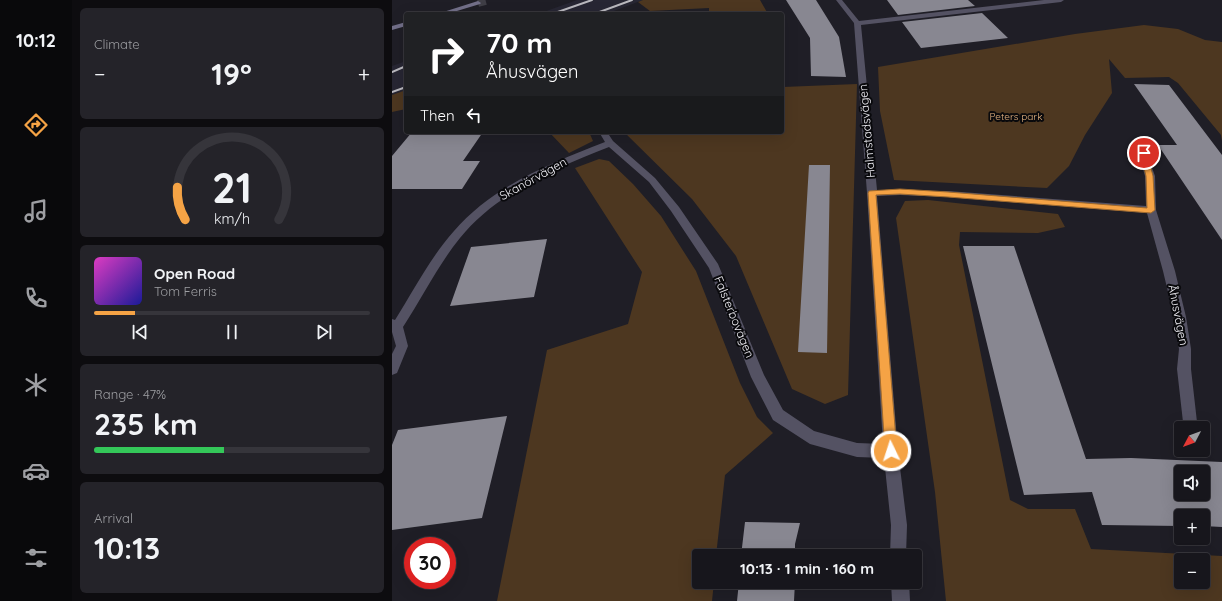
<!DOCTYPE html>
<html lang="en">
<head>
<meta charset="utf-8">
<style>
	:root { --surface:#17161c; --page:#242329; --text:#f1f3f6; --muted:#9e9fa3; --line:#36353b; --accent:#f5a345 }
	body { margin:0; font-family:Quicksand,sans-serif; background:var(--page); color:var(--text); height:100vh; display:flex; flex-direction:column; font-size:15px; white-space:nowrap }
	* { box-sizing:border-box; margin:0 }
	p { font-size:13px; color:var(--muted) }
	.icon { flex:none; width:22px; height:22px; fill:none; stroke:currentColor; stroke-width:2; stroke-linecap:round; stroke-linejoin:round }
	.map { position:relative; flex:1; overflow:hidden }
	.sheet { display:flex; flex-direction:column; gap:8px; padding:8px; background:#0d0c0f; width:320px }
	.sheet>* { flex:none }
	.guide { position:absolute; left:12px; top:12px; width:380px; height:122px; border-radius:4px; box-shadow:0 4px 16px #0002,0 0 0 1px var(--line); background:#202124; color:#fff; overflow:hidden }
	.needle { width:26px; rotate:229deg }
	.fabs { position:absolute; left:782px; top:421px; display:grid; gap:8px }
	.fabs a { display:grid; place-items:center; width:36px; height:36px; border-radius:4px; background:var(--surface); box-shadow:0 4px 16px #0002,0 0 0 1px var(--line); font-size:20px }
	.speed { position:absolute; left:12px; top:537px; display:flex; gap:8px; font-size:20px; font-weight:700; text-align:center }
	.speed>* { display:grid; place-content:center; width:52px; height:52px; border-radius:50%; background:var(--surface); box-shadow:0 4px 16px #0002,0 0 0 1px var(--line); line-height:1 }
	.speed .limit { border:6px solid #d22; background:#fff; color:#111 }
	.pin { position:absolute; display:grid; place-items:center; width:34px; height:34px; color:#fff; margin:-17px; border:2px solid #fff; border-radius:50%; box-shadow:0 1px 4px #0007 }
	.me { position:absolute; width:44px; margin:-22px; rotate:356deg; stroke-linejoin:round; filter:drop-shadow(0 0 3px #0008) }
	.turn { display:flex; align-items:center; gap:14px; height:84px; padding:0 16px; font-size:18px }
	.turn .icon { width:52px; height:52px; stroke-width:2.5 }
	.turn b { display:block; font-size:28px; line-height:34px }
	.then { display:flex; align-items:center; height:38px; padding:0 16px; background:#0003; gap:8px; font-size:15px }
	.big { font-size:30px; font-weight:800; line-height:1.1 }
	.sheet .card { flex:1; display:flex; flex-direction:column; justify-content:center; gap:6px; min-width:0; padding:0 14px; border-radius:6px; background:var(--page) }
	.sheet .dial { align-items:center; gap:0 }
	.dial svg { height:104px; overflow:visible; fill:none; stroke:var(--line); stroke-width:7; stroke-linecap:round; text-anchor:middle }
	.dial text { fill:var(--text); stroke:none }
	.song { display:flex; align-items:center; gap:12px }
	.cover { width:48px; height:48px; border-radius:6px; background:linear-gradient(135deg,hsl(310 70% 55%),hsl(240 70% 35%)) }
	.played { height:4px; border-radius:2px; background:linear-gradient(90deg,var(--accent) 15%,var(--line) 15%) }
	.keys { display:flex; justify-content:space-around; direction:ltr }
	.heat { display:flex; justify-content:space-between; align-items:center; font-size:22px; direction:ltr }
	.charge { height:6px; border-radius:3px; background:linear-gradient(90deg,#34c759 47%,var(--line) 0) }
	.trip { position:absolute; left:300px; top:549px; width:230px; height:40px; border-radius:4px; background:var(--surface); box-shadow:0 4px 16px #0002,0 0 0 1px var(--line); font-weight:800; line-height:40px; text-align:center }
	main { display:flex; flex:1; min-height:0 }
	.tabs { display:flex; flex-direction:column; width:72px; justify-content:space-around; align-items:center; background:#09090b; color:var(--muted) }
	.tabs .icon { width:28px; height:28px }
	.tabs .current { color:var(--accent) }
	.tabs b { font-size:18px; color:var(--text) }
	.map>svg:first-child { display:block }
</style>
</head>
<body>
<main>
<nav class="tabs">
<b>10:12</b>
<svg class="icon current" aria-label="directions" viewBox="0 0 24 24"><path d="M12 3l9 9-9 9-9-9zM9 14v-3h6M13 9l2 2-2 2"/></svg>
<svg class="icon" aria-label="music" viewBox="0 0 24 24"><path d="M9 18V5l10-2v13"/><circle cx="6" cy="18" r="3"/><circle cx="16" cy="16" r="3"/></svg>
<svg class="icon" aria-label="phone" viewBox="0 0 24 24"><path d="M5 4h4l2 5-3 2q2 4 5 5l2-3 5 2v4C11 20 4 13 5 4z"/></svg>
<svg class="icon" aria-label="climate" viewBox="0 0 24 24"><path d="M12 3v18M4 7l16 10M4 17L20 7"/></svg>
<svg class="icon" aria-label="car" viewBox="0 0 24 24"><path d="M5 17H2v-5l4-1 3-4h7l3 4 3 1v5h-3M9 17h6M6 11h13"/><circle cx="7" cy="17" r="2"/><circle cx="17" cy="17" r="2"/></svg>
<svg class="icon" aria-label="filters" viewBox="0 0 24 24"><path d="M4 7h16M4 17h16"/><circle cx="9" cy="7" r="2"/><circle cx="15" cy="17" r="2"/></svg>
</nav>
<section class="sheet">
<div class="card"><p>Climate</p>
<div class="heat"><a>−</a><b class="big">19°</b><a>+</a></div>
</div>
<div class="card dial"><svg viewBox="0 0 100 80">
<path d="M14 69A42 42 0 1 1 86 69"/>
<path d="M14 69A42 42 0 0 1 8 44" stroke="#f5a345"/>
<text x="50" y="56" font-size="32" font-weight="700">21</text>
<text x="50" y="72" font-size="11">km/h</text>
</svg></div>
<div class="card">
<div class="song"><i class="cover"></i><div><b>Open Road</b><p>Tom Ferris</p></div></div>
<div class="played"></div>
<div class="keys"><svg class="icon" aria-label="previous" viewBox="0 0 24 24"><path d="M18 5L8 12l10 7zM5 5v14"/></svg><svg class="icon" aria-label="pause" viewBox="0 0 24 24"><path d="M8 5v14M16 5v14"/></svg><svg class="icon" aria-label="next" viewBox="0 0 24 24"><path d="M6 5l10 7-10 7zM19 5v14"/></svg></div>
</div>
<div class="card"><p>Range · 47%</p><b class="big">235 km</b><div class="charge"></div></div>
<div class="card"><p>Arrival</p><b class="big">10:13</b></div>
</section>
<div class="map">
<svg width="830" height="601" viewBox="0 0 830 601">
	<rect width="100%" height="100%" fill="#1f1e26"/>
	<!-- built -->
	<path fill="#272633" d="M185,0h66l-37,14h-68z
		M14,61v29l-14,5v-29z"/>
	<!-- green -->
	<path fill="#4d3720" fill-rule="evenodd" d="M251,0h117l8,14h-59v-6l-59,3 -12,-9z
		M752,25l34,4 27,11 17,2v99l-1,-6 -43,-52 -9,-6 -44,1 -16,-19 3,34 -27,42 -16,31 -22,22 -153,-8 -14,-69 -2,-44 197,-33z
		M390,81l1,6 74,-3 -9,311 -23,9 -33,-15 -56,-133 -44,-57 -68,-67h158z
		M14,90v19l-14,3v-17z
		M157,132h40l4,9 -24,12z
		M207,159l10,2 24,23 28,32 35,55 44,112 17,34 16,16 -48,42 -9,81h-17v26h15l-2,19h-215l50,-251 81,-26 14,-52 -67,-104z
		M536,200l130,14 7,13 -27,6 -78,-1 -1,13 51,255 18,9h47l16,40 131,7v45h-276l-11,-109 -39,-274 9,-17zM789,560h22v22h-22z"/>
	<!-- building -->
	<path fill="#888791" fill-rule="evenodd" d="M394,0h30l23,37 7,40 -35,-1 -1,-38z
		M495,0h81l7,6 -77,9z
		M590,13l26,25 -87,10 -19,-26z
		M742,84l35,1 53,70v85l-64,-95h19z
		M20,132h71l-20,29h17l-18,28h-70v-33z
		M417,165h21l-3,188 -29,-1z
		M155,239l-13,58 -84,9 21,-59z
		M571,246h51l72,213 45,-1 91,4v65l-19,-1v-10h-22v10l-79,-1 -10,-33 -68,3zM789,472h22v22h-22z
		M115,416l-25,102 -90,12v-85l6,-15z
		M353,522l55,1 -5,21v12h-54z
		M347,582h56l-1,19h-57z"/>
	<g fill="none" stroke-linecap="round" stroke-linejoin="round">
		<!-- secondary-tunnel -->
		<path stroke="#3f3e46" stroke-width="8" stroke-dasharray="8 3.5" stroke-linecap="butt" d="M86,3l11,-3"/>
		<!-- street -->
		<path fill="#545263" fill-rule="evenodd" d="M444,0h6l17,21 185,-21h20l-3,2 -200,23 16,165 71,1 198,15 -1,-30 -7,-23 5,-3 3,1 9,25 1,34 19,61 11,46 5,32v20l6,53 -2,5 -4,1 -6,-1 -2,-5 -6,-53 2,-20 -5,-32 -11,-46 -16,-58 -199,-16 -48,-2 -23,1 21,255 9,74 -1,31h-16l1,-31 -7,-67 -27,-1 -47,-13 -37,-24 -22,-43 -42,-109 -38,-57 -22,-29 -40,-35c-53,21 -112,45 -149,91 -22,27 -38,60 -57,89l5,19 -11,27 -5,2v-21l4,-8 -4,-14v-13l3,1c19,-30 35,-62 59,-89 39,-45 97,-68 151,-89l-6,-10h8l6,9 42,37 24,29 39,57 46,111 19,35 31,21 43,12 26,1 -16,-251 -13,-170z
			M499,582h18l1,19h-18z"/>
		<!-- secondary -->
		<path fill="#726f89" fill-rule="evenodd" d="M86,1l3,2 -1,1 -33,10h-10z
			M14,22v4l-14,4v-4z"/>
		<!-- rail -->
		<path stroke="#b9b8be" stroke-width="2" d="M160,14l40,-14
			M202,14l38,-14
			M0,72l14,-6
			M0,92l14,-5"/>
	</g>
	<!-- route -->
	<path fill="#f5a345" stroke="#9f6a2d" d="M749,151h3l3,2 6,23 2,34 -4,3 -203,-16 -48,-3 -24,1 21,256 -2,4 -4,1 -4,-1 -2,-4 -17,-258 1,-2 31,-2 48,3 199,16 -1,-32 -6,-23z"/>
	<g text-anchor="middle" stroke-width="4" stroke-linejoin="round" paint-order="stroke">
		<!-- far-park labels -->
		<g font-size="10" fill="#e6b481" stroke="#09090c">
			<text x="624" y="120">Peters park</text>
		</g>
		<!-- street labels -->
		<g font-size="12" fill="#f4f3f9" stroke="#09090c">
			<text transform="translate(475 131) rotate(-95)" y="4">Halmstadsvägen</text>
			<text transform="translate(141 179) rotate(-29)" y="4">Skanörvägen</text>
			<text transform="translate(786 315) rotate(79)" y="4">Åhusvägen</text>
			<text transform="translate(342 317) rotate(68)" y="4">Falsterbovägen</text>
		</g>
	</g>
</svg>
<div class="fabs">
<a><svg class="needle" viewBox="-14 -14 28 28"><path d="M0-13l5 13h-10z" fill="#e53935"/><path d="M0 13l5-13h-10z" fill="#9e9fa3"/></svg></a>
<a><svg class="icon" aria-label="sound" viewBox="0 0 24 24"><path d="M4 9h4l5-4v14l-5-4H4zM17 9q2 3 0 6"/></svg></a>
<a>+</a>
<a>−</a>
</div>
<div class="speed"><div class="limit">30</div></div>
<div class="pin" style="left:752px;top:153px;background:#d93025"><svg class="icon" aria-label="arrive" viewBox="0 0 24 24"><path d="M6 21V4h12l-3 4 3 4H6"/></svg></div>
<svg class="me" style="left:499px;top:451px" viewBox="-20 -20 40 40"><circle r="17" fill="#f5a345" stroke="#fff" stroke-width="3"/><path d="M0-11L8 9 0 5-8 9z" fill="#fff"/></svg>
<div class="trip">10:13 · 1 min · 160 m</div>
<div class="guide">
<div class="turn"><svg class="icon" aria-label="right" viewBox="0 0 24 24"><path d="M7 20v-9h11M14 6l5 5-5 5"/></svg><div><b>70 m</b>Åhusvägen</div></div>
<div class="then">Then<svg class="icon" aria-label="left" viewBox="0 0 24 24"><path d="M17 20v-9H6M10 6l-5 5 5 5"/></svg></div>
</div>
</div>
</main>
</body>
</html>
